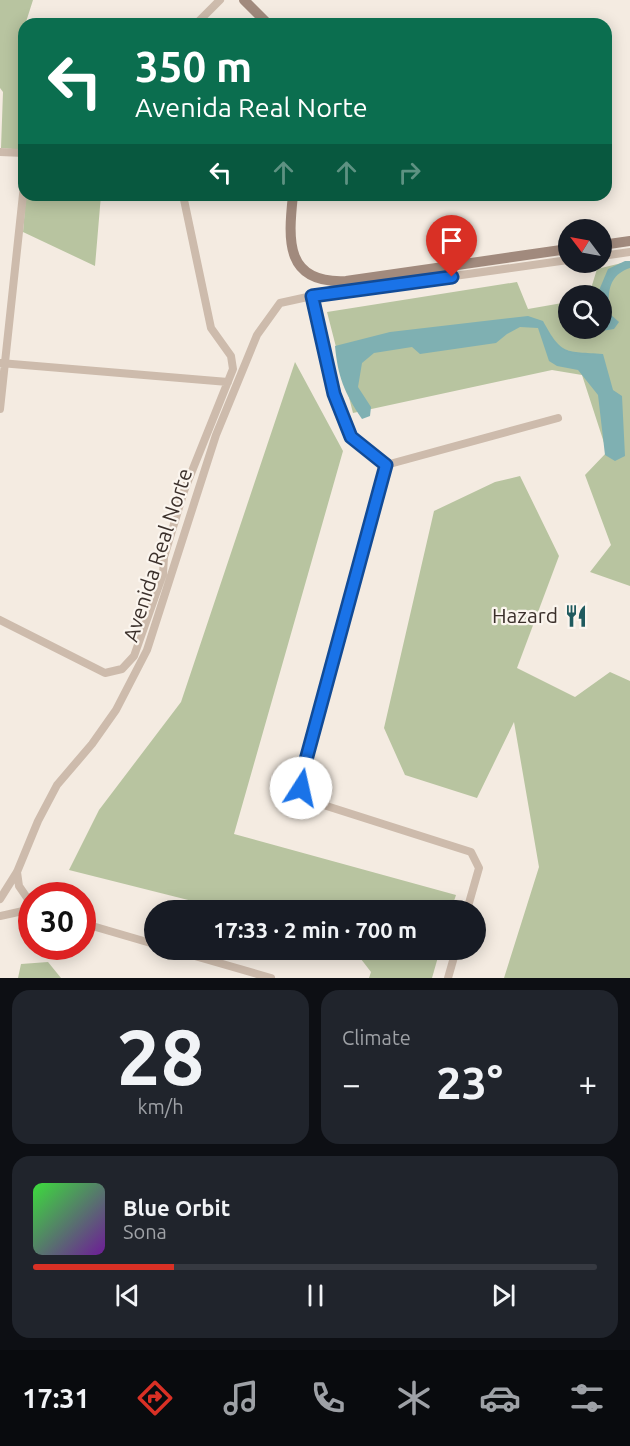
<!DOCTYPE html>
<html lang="en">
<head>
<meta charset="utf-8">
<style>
	:root { --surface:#171b24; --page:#20242c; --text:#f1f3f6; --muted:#9ea1a6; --line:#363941; --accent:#d93025 }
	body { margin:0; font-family:Ubuntu,sans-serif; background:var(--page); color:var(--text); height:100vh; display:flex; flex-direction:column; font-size:22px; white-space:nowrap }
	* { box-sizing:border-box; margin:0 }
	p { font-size:20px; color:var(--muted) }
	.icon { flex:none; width:33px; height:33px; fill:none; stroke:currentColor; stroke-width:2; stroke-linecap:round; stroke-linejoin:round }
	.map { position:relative; height:978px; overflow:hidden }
	.side { display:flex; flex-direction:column; gap:12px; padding:12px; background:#0d0f14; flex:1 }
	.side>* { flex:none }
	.banner { position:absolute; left:18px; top:18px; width:594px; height:183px; border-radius:18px; box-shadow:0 3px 15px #0003; background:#0b6e4f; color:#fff; overflow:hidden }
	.needle { width:39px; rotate:302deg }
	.buttons { position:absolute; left:558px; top:219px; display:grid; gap:12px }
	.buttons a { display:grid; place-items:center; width:54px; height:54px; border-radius:50%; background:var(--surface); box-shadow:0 3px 15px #0003; font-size:30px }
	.speed { position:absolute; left:18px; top:882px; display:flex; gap:12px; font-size:30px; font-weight:700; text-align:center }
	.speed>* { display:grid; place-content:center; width:78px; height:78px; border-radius:50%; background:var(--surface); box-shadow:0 3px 15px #0003; line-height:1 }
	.speed .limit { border:9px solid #d22; background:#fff; color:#111 }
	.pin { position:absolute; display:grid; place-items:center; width:51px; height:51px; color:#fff; margin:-62px -26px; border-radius:50% 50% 50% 0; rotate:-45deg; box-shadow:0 0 6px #0007 }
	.pin .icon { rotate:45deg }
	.me { position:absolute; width:66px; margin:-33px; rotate:10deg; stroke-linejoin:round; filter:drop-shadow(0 0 4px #0008) }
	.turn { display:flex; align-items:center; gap:21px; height:126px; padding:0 18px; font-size:27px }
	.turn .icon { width:78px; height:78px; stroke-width:2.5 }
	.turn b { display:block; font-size:42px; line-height:51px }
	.lanes { display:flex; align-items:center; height:57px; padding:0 18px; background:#0003; justify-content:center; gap:30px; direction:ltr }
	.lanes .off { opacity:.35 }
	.big { font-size:45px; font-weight:700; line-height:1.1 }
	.side .card { flex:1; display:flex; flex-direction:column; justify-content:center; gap:9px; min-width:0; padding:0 21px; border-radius:18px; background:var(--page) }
	.side .dial { align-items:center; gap:0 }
	.dial b { font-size:78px; line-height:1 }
	.song { display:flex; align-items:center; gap:18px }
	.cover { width:72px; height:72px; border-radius:9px; background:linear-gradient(135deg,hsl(120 70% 55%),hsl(280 70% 35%)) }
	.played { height:6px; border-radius:3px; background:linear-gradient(90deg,var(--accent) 25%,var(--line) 25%) }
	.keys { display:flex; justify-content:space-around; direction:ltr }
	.heat { display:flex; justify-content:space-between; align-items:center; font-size:33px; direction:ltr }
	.side .tiles { flex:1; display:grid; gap:12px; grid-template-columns:1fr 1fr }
	.card:last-child { grid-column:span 2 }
	.trip { position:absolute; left:144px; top:900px; width:342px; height:60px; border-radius:30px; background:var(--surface); box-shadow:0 3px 15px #0003; font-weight:700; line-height:60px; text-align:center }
	.tab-bar { display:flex; height:96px; justify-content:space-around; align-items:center; background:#090b0e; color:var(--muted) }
	.tab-bar .icon { width:42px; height:42px }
	.tab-bar .active { color:var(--accent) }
	.tab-bar b { font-size:27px; color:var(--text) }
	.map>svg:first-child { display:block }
</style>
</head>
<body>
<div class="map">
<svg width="630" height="978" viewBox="0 0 630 978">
	<rect width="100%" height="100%" fill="#f4ebe1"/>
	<!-- green -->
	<path fill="#b8c4a0" d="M0,0h33l-15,47 6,2v101l-23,-2 2,-56 -3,-4z
		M26,195h75l-6,71 -72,-34z
		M630,261v325l-40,-14 21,-27 -26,-70 22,-23 -25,-77 -30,-5 -199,43 -26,-101 190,-30 11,27 40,-7v26h34v-32l-13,-1 8,-26z
		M295,362l48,89 -109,383 222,61 -5,15h-223l-159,-40 30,-60 82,-108z
		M520,476l39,80 -42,112 58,29 35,-25 20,9v297h-126l35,-111 -25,-145 -37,76 -72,-23 -21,-47 50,-217 61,-29z
		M354,950h86l-8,28h-63l2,-6z
		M48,962l13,16h-43l3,-14z"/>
	<!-- water -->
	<path fill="#7fb0b2" d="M625,261h5v7c-22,7 -23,26 -20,46l9,8 -5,7 -25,4 -6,-4 19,-1v-32l-5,-1 11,-26z
		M528,316l15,5c19,35 22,30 60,33l10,36 9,6 3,60 -10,5 -10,-6 -7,-60 -20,-25 -21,-4 -8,-5 -11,-33 -18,-1 -13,7 -11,9 -76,11 -8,-7 -38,6 -12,10 -4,24 13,20 -1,9 -8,3c-18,-27 -24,-42 -27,-73l55,-14z"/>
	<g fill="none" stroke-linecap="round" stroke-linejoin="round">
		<!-- street -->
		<path stroke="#cdbbac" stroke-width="8" d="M196,24l24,-24
			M0,152l24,1
			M602,256l28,-4
			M312,296l22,98 16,43 36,28
			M0,363l228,19
			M0,409l24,-224
			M386,465l-86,317 4,12 10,8 157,50 8,16 -12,42
			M386,465l172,-47
			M0,620l105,53 17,-4 12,-13 29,-82 1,-17 20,-66 49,-122 -2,-13 -20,-28 -28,-133
			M17,872l2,14 13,19
			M0,899l17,-27 21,-51 19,-36 35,-41 24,-34 31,-60 69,-215 41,-100 23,-32 32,-7 256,-36
			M0,916l32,-7
			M82,923l72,21
			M174,950l97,28
			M448,978l8,-28"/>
		<!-- secondary -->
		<path stroke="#a18a7d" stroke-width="10" d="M244,0l24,24
			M293,195c-5,46 -8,89 53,86l222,-32
			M602,245l28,-4"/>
	</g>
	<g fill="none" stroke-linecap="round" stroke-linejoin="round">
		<!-- route casing -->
		<g stroke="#114b97" stroke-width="15">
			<path id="route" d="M301,788l-1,-6 86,-317 -35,-28 -17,-43 -22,-98 140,-19"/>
		</g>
		<!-- route -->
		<use href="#route" stroke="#1a73e8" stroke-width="10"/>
	</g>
	<!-- icons -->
	<defs>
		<g id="restaurant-bare" transform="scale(1.8)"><path d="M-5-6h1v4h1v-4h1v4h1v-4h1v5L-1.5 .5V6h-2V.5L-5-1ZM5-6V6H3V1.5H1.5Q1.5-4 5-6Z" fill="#1f5a5e" stroke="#fbf5ee" stroke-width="2.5" paint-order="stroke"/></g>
	</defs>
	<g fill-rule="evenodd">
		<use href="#restaurant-bare" x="576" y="616"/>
	</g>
	<g text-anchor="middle" stroke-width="4.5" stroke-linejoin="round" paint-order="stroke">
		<!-- street labels -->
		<g font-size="21" fill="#3b302b" stroke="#fbf5ee">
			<text transform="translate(158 555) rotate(-72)" y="7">Avenida Real Norte</text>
		</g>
		<!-- poi labels -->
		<g font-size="21" fill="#3b302b" stroke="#fbf5ee" text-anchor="end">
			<text x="558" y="623">Hazard</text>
		</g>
	</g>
</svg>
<div class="buttons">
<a><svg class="needle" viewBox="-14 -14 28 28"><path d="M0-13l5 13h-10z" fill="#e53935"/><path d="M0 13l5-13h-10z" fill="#9ea1a6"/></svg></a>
<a><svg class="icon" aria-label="search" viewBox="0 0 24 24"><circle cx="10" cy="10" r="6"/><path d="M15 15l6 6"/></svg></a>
</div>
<div class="speed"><div class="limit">30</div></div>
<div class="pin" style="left:452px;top:277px;background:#d93025"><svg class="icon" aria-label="arrive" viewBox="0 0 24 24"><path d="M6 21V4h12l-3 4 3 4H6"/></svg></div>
<svg class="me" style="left:301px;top:788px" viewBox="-20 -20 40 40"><circle r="19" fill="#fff"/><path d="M0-13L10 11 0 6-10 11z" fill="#1a73e8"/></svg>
<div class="trip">17:33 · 2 min · 700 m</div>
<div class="banner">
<div class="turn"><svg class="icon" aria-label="left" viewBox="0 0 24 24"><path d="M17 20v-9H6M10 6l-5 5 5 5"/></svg><div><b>350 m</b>Avenida Real Norte</div></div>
<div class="lanes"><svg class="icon" aria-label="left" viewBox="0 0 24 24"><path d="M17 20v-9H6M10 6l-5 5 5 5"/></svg><svg class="icon off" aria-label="ahead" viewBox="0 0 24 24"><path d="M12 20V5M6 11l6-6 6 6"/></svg><svg class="icon off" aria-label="ahead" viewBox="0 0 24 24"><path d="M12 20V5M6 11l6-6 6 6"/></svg><svg class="icon off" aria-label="right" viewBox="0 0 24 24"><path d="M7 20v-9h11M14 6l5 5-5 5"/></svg></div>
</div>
</div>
<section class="side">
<div class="tiles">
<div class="card dial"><b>28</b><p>km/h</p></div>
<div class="card"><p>Climate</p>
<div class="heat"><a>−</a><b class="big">23°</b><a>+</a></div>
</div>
<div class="card">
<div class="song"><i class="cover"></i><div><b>Blue Orbit</b><p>Sona</p></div></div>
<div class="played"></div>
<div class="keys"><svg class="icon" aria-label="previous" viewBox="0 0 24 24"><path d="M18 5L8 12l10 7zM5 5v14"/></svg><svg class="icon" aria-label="pause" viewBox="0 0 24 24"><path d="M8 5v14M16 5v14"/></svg><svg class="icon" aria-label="next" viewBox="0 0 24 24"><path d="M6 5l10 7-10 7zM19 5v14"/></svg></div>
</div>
</div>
</section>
<nav class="tab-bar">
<b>17:31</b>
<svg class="icon active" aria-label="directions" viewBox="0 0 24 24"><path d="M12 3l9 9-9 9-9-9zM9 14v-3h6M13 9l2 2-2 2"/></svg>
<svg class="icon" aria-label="music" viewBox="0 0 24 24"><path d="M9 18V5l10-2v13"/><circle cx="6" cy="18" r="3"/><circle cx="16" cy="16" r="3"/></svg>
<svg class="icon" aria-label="phone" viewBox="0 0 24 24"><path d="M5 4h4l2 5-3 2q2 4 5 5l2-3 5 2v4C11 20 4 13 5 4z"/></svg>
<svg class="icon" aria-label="climate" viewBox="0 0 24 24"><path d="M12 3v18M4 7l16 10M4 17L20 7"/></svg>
<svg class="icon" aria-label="car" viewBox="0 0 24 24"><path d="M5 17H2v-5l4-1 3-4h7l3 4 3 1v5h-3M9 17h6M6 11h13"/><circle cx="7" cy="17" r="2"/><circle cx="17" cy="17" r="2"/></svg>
<svg class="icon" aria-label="filters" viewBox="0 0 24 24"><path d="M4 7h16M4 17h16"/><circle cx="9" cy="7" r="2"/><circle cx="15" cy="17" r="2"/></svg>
</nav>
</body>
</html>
